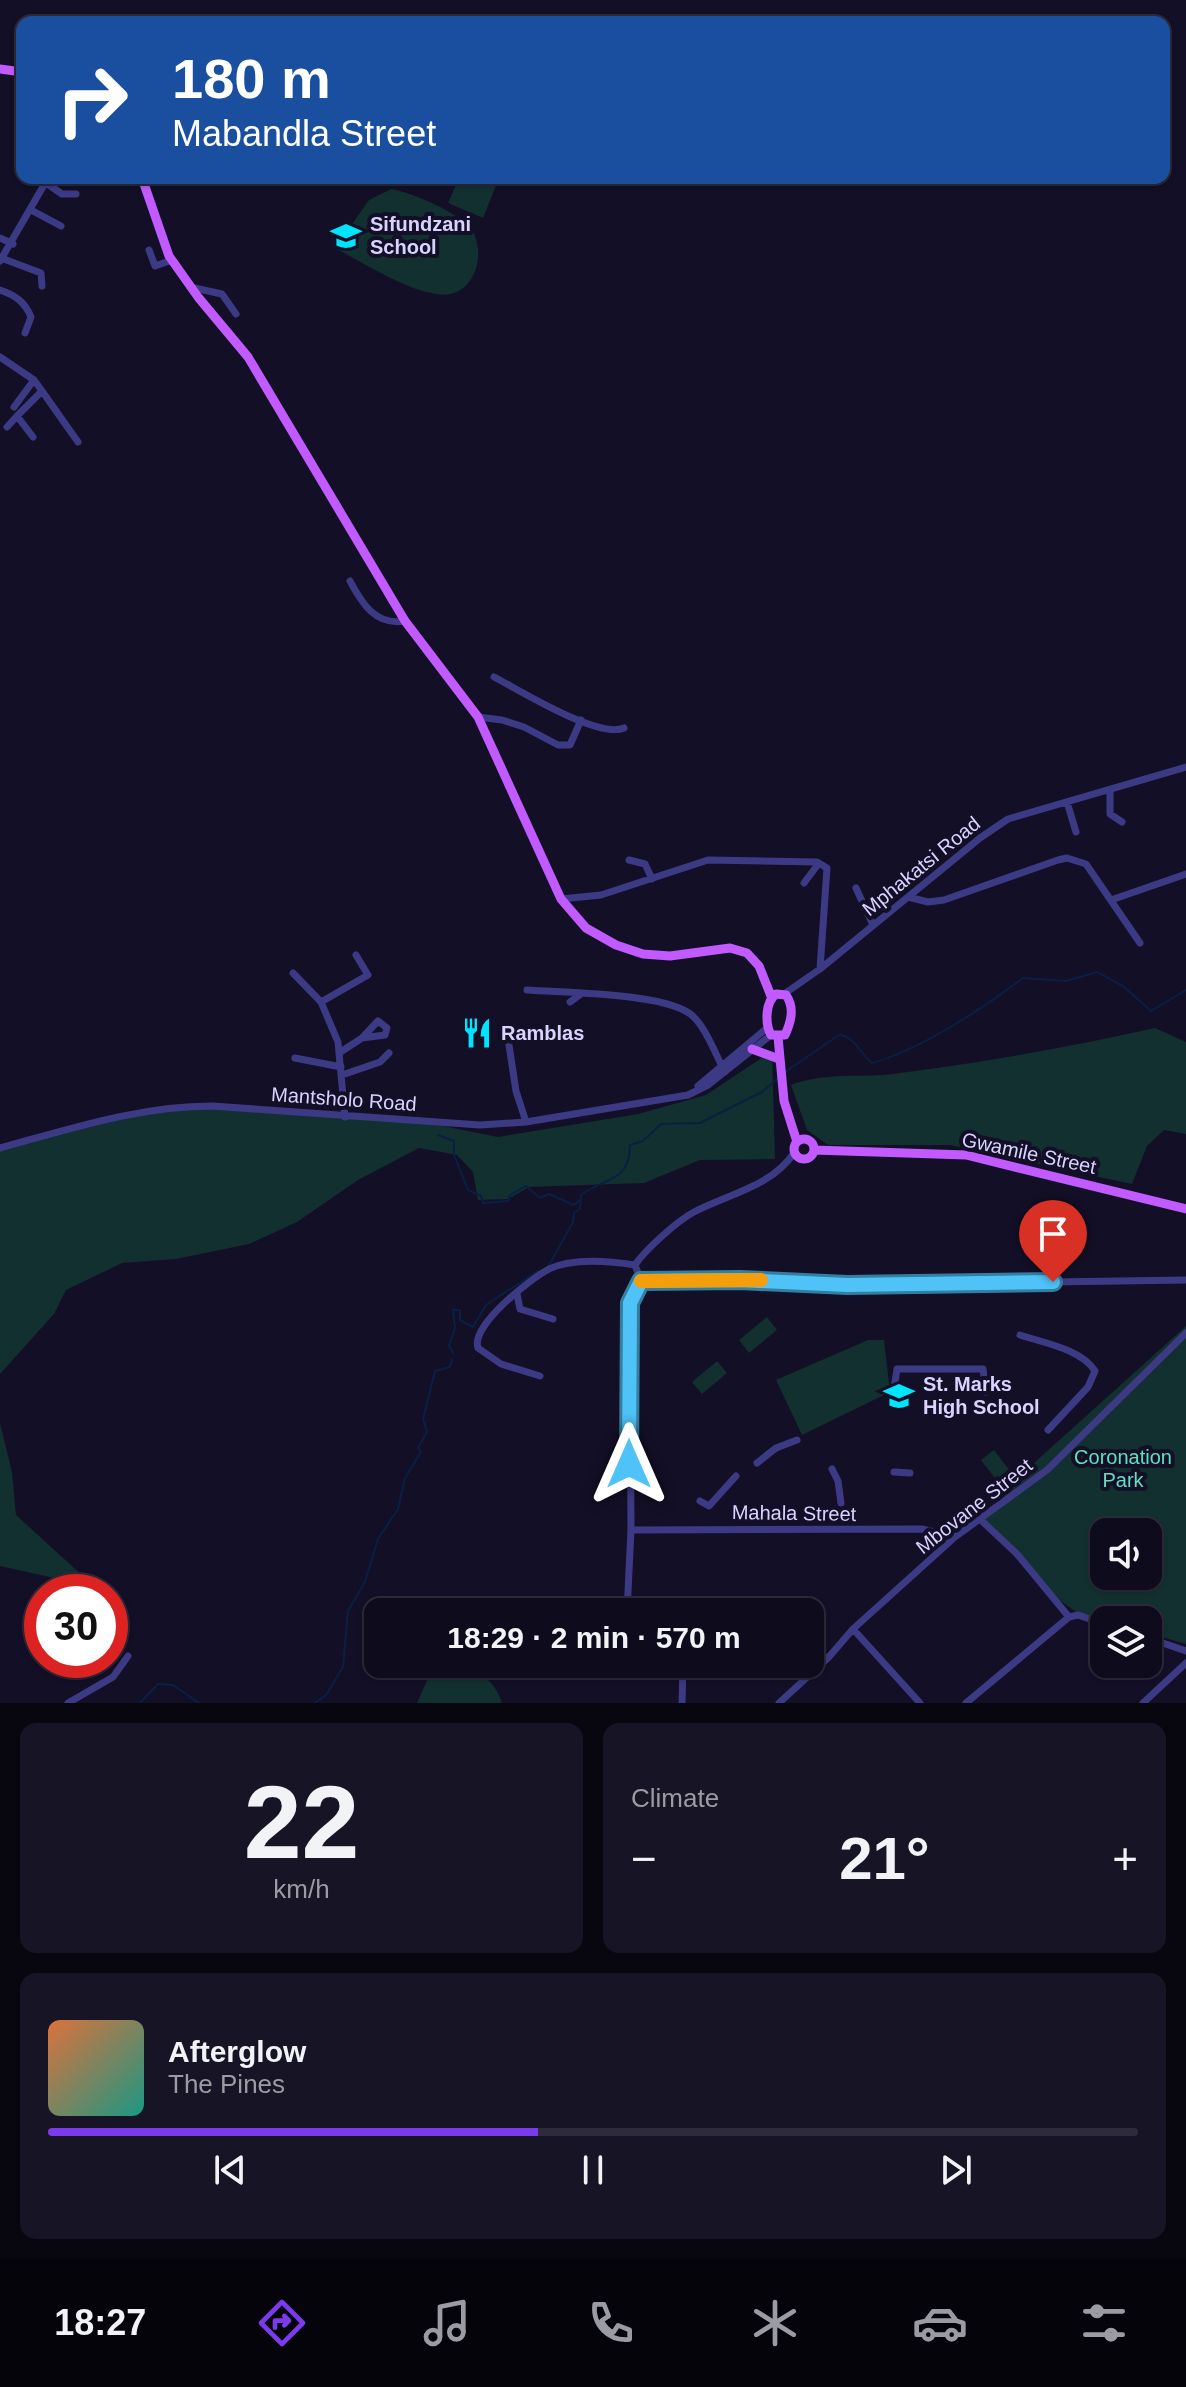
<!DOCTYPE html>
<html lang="en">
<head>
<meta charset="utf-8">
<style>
	:root { --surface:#0e0b1c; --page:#171425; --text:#f1f3f6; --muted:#9b9ba3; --line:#2e2b3b; --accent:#7c3aed }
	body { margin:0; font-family:Arial,sans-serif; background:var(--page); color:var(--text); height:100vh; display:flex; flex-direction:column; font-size:30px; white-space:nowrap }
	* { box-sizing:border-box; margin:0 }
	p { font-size:26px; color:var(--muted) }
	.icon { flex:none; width:44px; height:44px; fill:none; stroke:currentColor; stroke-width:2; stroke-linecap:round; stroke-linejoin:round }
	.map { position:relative; height:1703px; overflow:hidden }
	.panel { display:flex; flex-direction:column; gap:20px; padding:20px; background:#08060f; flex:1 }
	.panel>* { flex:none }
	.top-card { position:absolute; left:16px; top:16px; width:1154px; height:168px; border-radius:16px; box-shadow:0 2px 6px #0004,0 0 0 2px var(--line); background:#1a4fa0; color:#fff; overflow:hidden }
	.tools { position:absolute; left:1090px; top:1518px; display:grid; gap:16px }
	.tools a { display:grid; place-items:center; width:72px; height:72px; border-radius:16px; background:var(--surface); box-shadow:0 2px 6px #0004,0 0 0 2px var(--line); font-size:40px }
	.speed { position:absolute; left:24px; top:1574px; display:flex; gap:16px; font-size:40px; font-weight:700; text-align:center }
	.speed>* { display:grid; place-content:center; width:104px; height:104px; border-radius:50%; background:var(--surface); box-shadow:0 2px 6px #0004,0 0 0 2px var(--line); line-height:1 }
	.speed .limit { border:12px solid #d22; background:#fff; color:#111 }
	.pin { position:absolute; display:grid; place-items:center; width:68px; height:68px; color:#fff; margin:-82px -34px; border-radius:50% 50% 50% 0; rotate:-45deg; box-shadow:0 0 8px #0007 }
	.pin .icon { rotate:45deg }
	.me { position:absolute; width:88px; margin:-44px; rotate:0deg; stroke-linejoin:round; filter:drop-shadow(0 0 6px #0008) }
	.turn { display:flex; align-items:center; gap:28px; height:168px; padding:0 24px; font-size:36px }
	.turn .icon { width:104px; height:104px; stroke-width:2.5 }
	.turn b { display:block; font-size:56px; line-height:68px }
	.big { font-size:60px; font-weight:800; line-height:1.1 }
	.panel .widget { flex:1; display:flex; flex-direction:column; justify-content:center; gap:12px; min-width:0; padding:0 28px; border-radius:16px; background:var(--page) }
	.panel .dial { align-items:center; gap:0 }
	.dial b { font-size:104px; line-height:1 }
	.song { display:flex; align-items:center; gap:24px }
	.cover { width:96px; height:96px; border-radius:12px; background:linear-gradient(135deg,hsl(20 70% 55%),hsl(170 70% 35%)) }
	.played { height:8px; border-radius:4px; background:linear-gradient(90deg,var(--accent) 45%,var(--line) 45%) }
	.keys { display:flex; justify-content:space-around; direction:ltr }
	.heat { display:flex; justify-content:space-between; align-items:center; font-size:44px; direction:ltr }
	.panel .tiles { flex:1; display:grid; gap:20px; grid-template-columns:1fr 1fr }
	.widget:last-child { grid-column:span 2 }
	.trip { position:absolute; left:364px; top:1598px; width:460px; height:80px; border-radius:16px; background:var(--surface); box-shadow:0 2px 6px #0004,0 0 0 2px var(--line); font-weight:800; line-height:80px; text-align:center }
	.tabs { display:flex; height:128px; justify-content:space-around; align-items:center; background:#06040b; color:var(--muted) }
	.tabs .icon { width:56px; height:56px }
	.tabs .on { color:var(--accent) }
	.tabs b { font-size:36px; color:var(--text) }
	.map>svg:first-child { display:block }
</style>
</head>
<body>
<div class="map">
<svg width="1186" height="1703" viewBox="0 0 1186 1703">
	<rect width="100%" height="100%" fill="#130f26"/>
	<!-- green -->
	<path fill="#12302f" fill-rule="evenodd" d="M459,178h27l11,5 -14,35 -35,-15z
		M391,189c18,2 71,25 81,41 16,27 0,71 -36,64 -35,-6 -70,-30 -101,-46l34,-48z
		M1155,1028l31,14v92l-22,-4 -17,16 -15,38 -182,-39h-122l-21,-15 -16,-45c37,-14 71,-6 109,-12 86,-11 170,-26 255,-45z
		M772,1051l3,108 -75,1 -56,23 -115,4 -21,12 -30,1 -5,-28 -16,-17 -38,-7 -61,32 -61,42 -48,22 -73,15 -54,4 -56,27 -12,24 -54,60v-226l168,-41 250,14 80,16 140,-23 68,-19z
		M767,1317l10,13 -28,23 -10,-13z
		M1186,1326v318l-38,-11v-13c-15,0 -35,2 -49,0 -52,-10 -75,-73 -117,-99l52,-58zM1104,1532h44v44h-44z
		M868,1340h16l6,52 -88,43 -26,-55z
		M717,1361l10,12 -25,21 -10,-12z
		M0,1423l12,49 4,43 79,72 -95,-21z
		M994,1450l19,25 -13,10 -19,-25z
		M433,1667c33,3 57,0 69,36h-85z"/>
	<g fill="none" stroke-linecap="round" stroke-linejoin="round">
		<!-- stream -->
		<path stroke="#0a1f44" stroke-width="2" d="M785,1072l54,-37c16,1 21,19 33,28 46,-12 112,-55 151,-85l43,3 31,-9 26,14 28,25 35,-21
			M438,1135l16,6v14l14,35 13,6 2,7 25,-2 2,-6 16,-9 14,12 9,-4 25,11 6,-5
			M548,1267l25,-45 1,-9 6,-4 1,-14c20,-17 49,-11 49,-50l13,-4 18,-17 39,-1 62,-31 15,-13
			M453,1353l-4,-7 6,-18 -2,-18h7v10l13,7 13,-22 52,-34
			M140,1703l18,-19 15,1 26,18
			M315,1703l11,-8 17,-28 5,-56 17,-29 13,-43 20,-30 7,-31 16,-26 -3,-4 9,-16 -4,-13 12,-48 15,-4 2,-8"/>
		<!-- minor -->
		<path stroke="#3d3a85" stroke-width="7" d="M46,183l16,11h14
			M31,210l30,16
			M0,238l13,6
			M149,250l6,16 17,-6
			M1,258l40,15 1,13
			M0,261l48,-83
			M190,287l32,7 14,20
			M0,290c15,5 25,12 31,27l-6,16
			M0,357l34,23 -20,27
			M42,391l36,51
			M7,427l10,-11
			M33,437l-16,-21 25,-25 -8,-11
			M350,581c12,23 26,45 55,40
			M494,677c27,14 104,62 130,51
			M478,717l24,3 22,7 34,18h12l11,-25
			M1110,790v24l12,8
			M1067,802l9,30
			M629,860l16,4 7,15
			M804,883l15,-20
			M856,888l17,37
			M908,897l20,5 16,-2 114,-40 9,-2 19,6 54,79
			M561,899l40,-4 107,-35 109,2 10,6 -7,101
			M1111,900l75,-26
			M293,973l28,29
			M527,990c39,3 131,3 162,23 16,11 26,41 36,59
			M784,994l36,-25 160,-131 28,-19 178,-52
			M570,1002l11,-8
			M507,1032l9,59 10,31
			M339,1053l23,-15 23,-3 2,-7 -9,-7 -16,17
			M295,1058l46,9
			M342,1075l38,-13 9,-9
			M698,1086l69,-58
			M345,1117l-7,-75 -17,-40 47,-27 -12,-20
			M0,1148c70,-19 139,-42 212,-42l268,19 46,-3 162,-27 20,-10 63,-50
			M641,1281l99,-1 107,5 339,-5
			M517,1294l3,15 33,10
			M1020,1335c24,8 61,14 75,36l-7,16 -40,43
			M540,1376l-39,-12 -23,-16c-8,-22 52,-69 71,-79 23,-11 61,-8 86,-4
			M893,1395l4,-26h86l3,23
			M757,1463l19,-15 21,-8
			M832,1469l6,12 3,22
			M894,1472l16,1
			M700,1501l9,5 27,-30
			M982,1521l35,33 52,63 9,-2 26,9
			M631,1530l291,-1 33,8
			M627,1612l4,-82 -1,-227 11,-22 -6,-16c10,-15 42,-44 59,-53 34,-18 77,-25 100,-59
			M853,1629l67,74
			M1148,1638l38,13
			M810,1652l18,6
			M68,1703l45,-26 15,-21
			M682,1703l1,-39
			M779,1703l49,-45 25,-29 102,-92 92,-67 139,-137
			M966,1703l103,-86
			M1143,1703l43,-40"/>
		<!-- major -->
		<path stroke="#c25bff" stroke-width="9" d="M0,69l22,3
			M142,178l27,78 29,41 50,60 157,264 73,96 83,182 25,29 30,17 27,9 27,2 60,-8 17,5 12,13 12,30
			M776,994l10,1c9,13 5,27 -1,40h-14c-6,-11 -6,-33 5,-41z
			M778,1037l6,64 13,41
			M752,1049l27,10
			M794 1149a10 10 0 1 1 20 0a10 10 0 1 1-20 0Z
			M814,1150l152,5 220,54"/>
	</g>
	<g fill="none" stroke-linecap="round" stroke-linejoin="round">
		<!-- route casing -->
		<g stroke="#337fa1" stroke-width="20">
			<path id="route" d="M629,1464l1,-161 11,-22 99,-1 107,5 206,-3"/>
		</g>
		<!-- route -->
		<use href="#route" stroke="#4fc3f7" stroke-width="14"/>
		<!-- slow -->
		<path stroke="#f59e0b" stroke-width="14" d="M641,1281l120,-1"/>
	</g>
	<!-- icons -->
	<defs>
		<g id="school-bare" transform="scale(2.4)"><path d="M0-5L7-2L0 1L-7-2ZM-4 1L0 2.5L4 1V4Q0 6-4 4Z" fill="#00e5ff" stroke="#130f26" stroke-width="2.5" paint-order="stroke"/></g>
		<g id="restaurant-bare" transform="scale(2.4)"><path d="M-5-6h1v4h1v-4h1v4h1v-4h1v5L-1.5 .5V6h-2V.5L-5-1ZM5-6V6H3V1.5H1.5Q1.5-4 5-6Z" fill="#00e5ff" stroke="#130f26" stroke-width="2.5" paint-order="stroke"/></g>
	</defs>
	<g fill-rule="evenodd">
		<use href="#school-bare" x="346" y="236"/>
		<use href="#restaurant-bare" x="477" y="1033"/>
		<use href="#school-bare" x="899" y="1396"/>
	</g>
	<g text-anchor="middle" stroke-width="8" stroke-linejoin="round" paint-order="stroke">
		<!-- poi labels -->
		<g font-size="20" font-weight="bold" fill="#d9d4ff" stroke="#130f26" text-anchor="start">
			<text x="370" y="231">Sifundzani<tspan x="370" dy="23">School</tspan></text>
			<text x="501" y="1040">Ramblas</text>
			<text x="923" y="1391">St. Marks<tspan x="923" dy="23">High School</tspan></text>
		</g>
		<!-- street labels -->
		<g font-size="20" fill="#d9d4ff" stroke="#130f26">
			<text transform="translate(921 866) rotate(-39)" y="7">Mphakatsi Road</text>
			<text transform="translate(344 1099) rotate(4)" y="7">Mantsholo Road</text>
			<text transform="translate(1029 1153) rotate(12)" y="7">Gwamile Street</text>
			<text transform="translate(974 1506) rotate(-38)" y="7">Mbovane Street</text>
			<text transform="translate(794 1513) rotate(1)" y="7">Mahala Street</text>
		</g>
		<!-- park labels -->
		<g font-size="20" fill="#5fe0c0" stroke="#130f26">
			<text x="1123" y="1464">Coronation<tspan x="1123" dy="23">Park</tspan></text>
		</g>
	</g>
</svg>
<div class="tools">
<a><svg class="icon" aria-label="sound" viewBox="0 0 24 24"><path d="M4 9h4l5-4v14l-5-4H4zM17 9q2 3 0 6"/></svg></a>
<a><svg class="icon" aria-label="layers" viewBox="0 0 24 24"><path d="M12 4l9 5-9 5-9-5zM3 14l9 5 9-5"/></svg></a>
</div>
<div class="speed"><div class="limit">30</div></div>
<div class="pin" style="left:1053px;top:1282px;background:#d93025"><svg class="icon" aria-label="arrive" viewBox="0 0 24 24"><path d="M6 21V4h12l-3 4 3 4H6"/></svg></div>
<svg class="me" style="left:629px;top:1464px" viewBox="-20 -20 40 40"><path d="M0-17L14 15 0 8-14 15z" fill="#4fc3f7" stroke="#fff" stroke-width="4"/></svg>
<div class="trip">18:29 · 2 min · 570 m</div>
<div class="top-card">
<div class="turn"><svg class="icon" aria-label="right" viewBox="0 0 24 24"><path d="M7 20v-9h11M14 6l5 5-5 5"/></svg><div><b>180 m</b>Mabandla Street</div></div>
</div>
</div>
<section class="panel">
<div class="tiles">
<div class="widget dial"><b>22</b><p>km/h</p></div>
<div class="widget"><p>Climate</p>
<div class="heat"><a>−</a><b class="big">21°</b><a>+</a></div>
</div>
<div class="widget">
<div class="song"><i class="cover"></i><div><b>Afterglow</b><p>The Pines</p></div></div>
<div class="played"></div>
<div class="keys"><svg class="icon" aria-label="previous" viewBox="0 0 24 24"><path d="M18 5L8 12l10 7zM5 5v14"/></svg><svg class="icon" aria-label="pause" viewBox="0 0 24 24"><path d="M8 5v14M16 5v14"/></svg><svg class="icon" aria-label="next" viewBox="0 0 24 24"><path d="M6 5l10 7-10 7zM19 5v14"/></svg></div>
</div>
</div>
</section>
<nav class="tabs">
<b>18:27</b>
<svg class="icon on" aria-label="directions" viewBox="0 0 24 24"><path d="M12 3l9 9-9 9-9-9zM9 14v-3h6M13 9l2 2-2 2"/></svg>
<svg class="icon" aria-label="music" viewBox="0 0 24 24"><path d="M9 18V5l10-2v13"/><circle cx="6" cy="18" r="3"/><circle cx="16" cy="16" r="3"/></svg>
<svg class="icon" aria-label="phone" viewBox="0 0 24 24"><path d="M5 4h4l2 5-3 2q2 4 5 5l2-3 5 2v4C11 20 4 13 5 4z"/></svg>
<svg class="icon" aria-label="climate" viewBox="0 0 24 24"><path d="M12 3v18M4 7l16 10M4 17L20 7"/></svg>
<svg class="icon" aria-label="car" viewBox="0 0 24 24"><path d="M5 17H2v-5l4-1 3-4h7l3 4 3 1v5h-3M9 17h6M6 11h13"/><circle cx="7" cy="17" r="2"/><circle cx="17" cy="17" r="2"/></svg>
<svg class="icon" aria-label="filters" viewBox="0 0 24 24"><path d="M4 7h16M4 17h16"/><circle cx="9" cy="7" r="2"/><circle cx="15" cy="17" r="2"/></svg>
</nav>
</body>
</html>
